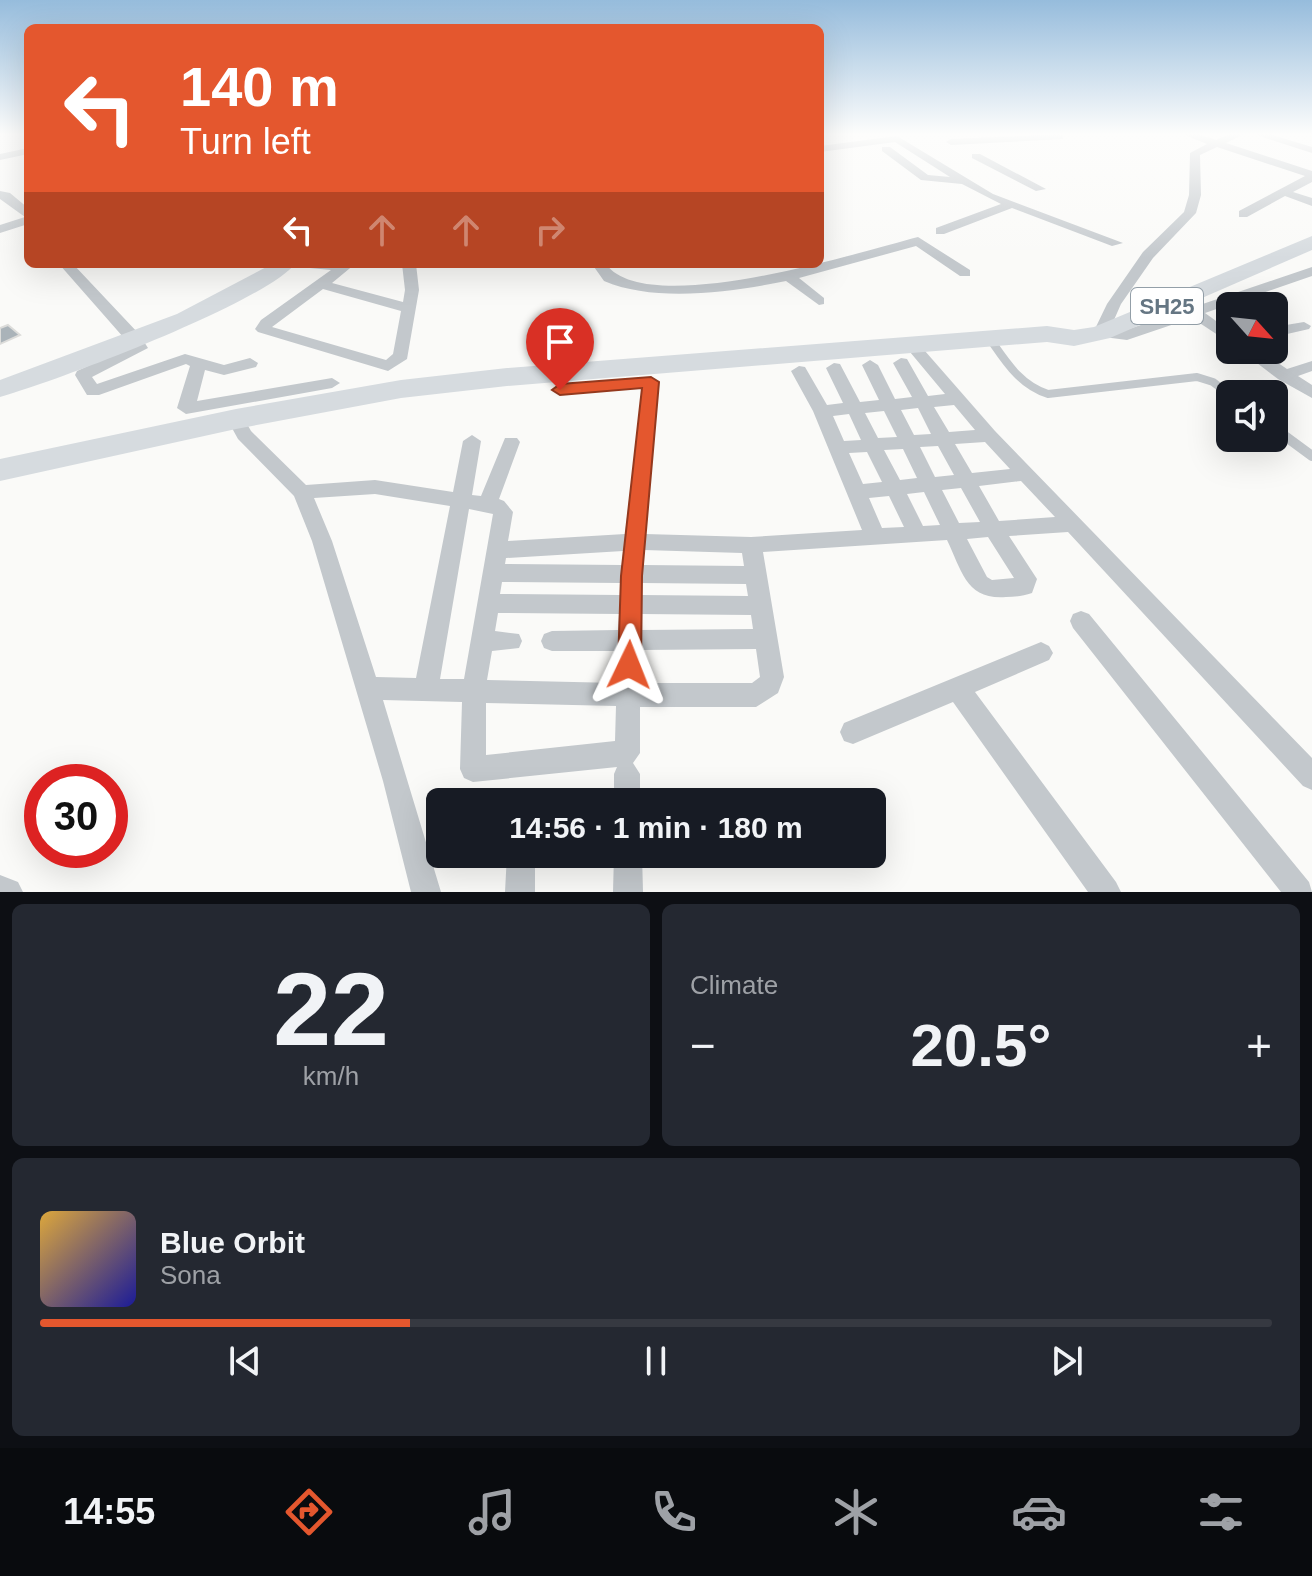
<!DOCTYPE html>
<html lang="en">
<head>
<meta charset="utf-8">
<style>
	:root { --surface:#171b24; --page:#242831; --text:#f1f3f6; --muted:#9ea1a6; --line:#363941; --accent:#e4572e }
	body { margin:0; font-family:Arial,sans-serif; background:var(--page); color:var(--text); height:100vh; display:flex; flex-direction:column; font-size:30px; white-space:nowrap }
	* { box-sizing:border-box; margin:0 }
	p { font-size:26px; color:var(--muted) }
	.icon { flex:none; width:44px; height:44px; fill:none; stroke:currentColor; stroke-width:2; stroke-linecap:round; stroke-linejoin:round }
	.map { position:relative; height:892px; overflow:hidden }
	.panel { display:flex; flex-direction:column; gap:12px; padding:12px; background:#0d0f14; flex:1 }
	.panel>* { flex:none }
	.guide { position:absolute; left:24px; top:24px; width:800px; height:244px; border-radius:12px; box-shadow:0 8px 32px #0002; background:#e4572e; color:#fff; overflow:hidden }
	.needle { width:52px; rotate:117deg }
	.fabs { position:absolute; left:1216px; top:292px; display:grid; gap:16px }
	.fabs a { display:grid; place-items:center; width:72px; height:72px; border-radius:12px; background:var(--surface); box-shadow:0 8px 32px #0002; font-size:40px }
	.speed { position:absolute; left:24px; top:764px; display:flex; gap:16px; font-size:40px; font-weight:700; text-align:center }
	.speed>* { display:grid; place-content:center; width:104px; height:104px; border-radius:50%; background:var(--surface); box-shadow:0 8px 32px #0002; line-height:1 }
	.speed .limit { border:12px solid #d22; background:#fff; color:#111 }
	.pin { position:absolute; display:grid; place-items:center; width:68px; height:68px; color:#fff; margin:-82px -34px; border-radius:50% 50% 50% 0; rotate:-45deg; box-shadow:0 0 8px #0007 }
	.pin .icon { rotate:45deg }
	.me { position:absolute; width:88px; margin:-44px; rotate:2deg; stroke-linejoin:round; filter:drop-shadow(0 0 6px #0008) }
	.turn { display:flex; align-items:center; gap:28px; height:168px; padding:0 24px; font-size:36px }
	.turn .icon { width:104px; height:104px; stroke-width:2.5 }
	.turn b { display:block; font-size:56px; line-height:68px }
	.lanes { display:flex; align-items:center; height:76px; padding:0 24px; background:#0003; justify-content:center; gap:40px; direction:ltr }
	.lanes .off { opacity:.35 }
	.big { font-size:60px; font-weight:700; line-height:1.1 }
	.panel .tile { flex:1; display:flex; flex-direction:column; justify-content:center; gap:12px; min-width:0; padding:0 28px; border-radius:12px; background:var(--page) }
	.panel .dial { align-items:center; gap:0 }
	.dial b { font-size:104px; line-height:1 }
	.song { display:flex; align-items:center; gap:24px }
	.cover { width:96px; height:96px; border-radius:12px; background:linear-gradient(135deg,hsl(40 70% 55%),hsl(240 70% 35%)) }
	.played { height:8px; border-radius:4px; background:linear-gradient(90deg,var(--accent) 30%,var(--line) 30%) }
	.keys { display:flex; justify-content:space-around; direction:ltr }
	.heat { display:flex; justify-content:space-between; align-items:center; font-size:44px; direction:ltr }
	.panel .tiles { flex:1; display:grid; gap:12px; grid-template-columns:1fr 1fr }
	.tile:last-child { grid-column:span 2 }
	.trip { position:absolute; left:426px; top:788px; width:460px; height:80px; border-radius:12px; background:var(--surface); box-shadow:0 8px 32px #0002; font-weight:700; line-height:80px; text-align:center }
	.tabs { display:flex; height:128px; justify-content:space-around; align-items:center; background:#090b0e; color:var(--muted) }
	.tabs .icon { width:56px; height:56px }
	.tabs .on { color:var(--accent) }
	.tabs b { font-size:36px; color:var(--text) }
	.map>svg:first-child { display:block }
</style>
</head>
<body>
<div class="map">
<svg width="1312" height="892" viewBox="0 0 1312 892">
	<rect width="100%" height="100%" fill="#fafaf8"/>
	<!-- building -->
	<path fill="#aab3b9" stroke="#dcdcda" stroke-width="2" d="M8,325l12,10 -20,9v-16z"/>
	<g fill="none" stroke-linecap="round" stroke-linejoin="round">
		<!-- lane-far1 -->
		<path stroke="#c3c8cc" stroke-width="8" d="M990,339c16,23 30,46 58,55l149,-17 16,5 17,13"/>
		<!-- lane -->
		<path stroke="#c3c8cc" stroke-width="10" d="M1274,428l38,28"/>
		<!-- street -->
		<path fill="#c3c8cc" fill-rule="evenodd" d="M1180,133h15l21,7 17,-7h13l-20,10 86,28v11l-19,10 19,6v8l-27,-10 -38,21h-8v-6l66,-35 -88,-29 -17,8 1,40 -5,18 -43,45 -32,46 -11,25 16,1 186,-63v9l-107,37 25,18v12l-38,-25 -65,22 -31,-4 -3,-3 14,-29 36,-52 41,-40 5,-17 1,-42 17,-9z
			M1250,133h16l46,14v6z
			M1059,134l4,1v4l-112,6 -5,-3 5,-3z
			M897,136l96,58 130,49 -11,3 -100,-38 -68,26h-8v-6l65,-24 -39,-20 -41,-4 -39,-29v-4h8l38,28 22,2 -55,-35 -75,10v-6z
			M28,148v6l-28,6v-6z
			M972,154h8l66,35 -10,2 -64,-33z
			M0,191l10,2 18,15v16l-28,9v-8l25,-8 -25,-18z
			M918,237l52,33v6h-10l-44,-30 -117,32 25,20v6l-5,1 -33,-24c-53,11 -131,22 -182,0l-12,-17h14c40,56 254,-12 312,-27z
			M59,264h14l66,70 9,14 -56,29 5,7 88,-30 39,11 26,-7 8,5 -2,4 -32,8 -19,-5 -8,31 135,-23 8,5 -8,5 -146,26 -9,-6 13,-42 -4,-2 -87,31h-12l-12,-20 2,-4 54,-25z
			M303,264h52l-23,19 71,19 2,-12 -3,-26h14l3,26 -12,69 -19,12 -130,-39 -3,-3 6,-9 70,-50 -21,-2zM323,289l78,22 -8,43 -7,6 -114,-33z
			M1304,322l7,4 -2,3 -35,8v-10z
			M913,341l5,2 77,88 317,327v32l-9,-4 -235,-254 -59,4 28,43 -5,14c-9,3 -17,4 -26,4 -40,3 -44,-26 -59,-57l-184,12 21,125 -6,16 -22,14h-116v46l-7,10 7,11v28h-26v-28l3,-7 -144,15 -9,-4 -4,-9 2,-67 -79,-2 58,192h-30l-28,-111 -71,-240 -18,-45 -56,-57 -11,-20 3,-4h12l9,16 55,54 69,-5 78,12 10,-51 9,-6 9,6 -9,54 9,1 24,-58h12l3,4 -21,57 5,2 9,11 -5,29 117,-7 18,-152 8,-5 8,5 -14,152 106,3 111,-7 -49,-119 -22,-40 8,-5 6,1 22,38 16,-2 -17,-35 8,-5 6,1 20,38 19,-2 -17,-35 8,-5 8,5 17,34 17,-2 -19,-34 8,-5 6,1 21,37 17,-2 -40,-48zM954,405l21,25 -26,2 -15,-25zM918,408l13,26 -17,1 -13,-25zM884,411l13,26 -19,1 -13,-25zM849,414l12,26 -17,1 -11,-25zM985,442l25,27 -38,4 -17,-29zM938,446l16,29 -19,2 -15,-30zM903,449l14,29 -17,2 -16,-30zM867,452l15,30 -19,2 -14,-31zM1021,481l34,36 -56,4 -20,-35zM961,488l19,34 -21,1 -17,-33zM924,492l16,33 -17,1 -16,-32zM375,494l75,12 -34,172 -40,-1 -44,-136 -18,-43zM889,496l15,31 -22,1 -13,-30zM469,509l24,5 -29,165h-24zM988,537l26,41 -22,2 -5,-3 -20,-38zM644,550l98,3 2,13 -101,-1zM623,551l-1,14 -117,-1 1,-6zM502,582l118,1v12l-120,-1zM642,583l104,1 2,12 -107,-1zM498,613l121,1 -1,16 -66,1 -8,3 -3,7 3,7 8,3h66l-1,32 -130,-3 5,-29 27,-3 3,-7 -3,-7 -24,-3zM641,614l110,1 2,14 -112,1zM756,649l4,28 -8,6h-111v-33zM486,703l130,3 -1,35 -129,14z
			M1240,350h19l28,19 25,-8v10l-14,5 14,9v13l-34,-19z
			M1081,611l8,3 220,268 3,10h-31l-208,-264 -3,-7 3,-7z
			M1041,642l8,4 4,7 -4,7 -74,32 141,190 5,10h-33l-135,-190 -100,42 -9,-3 -4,-9 4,-9z
			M507,854h28v38h-30z
			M614,854h28l1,38h-30z
			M0,875l18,7 5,10h-23z"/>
		<!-- secondary -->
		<path fill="#d6dbdf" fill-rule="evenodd" d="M272,264h23c-32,39 -240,118 -295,133v-17l177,-66z"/>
		<!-- primary -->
		<path fill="#d6dbdf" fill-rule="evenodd" d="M1312,236v14l-202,88 -36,8 -27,-4 -540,44 -106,12 -165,31 -236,52v-22l236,-50 165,-29 106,-12 540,-42 27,4 20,-3z"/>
	</g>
	<!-- sky -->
	<linearGradient id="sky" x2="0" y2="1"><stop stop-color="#96bcdc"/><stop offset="0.52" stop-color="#fdfdfc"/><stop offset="1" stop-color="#fdfdfc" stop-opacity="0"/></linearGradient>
	<rect width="1312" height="258" fill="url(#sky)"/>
	<!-- route -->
	<path fill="#e4572e" stroke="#94391e" stroke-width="2" d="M651,377l8,5 -17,194 -1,89 -3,8 -9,3 -8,-3 -3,-8 3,-89 21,-188 -82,7 -8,-5 8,-6z"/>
	<g text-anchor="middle" stroke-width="8" stroke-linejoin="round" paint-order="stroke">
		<!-- shield labels -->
		<rect fill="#fff" stroke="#939fa8" stroke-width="2" x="1131" y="288" width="72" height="36" rx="6"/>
		<g font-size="22" font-weight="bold" fill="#657683">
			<text x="1167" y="314">SH25</text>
		</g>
	</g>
</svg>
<div class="fabs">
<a><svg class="needle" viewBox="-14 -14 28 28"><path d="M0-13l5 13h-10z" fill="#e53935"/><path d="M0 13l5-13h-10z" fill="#9ea1a6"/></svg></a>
<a><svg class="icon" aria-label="sound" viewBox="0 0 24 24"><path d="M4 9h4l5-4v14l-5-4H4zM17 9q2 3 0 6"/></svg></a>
</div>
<div class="speed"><div class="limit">30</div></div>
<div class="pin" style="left:560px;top:390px;background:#d93025"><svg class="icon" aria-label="arrive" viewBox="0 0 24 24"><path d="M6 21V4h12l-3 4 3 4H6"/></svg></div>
<svg class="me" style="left:629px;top:665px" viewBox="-20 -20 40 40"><path d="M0-17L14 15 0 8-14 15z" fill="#e4572e" stroke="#fff" stroke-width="4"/></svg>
<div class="trip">14:56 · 1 min · 180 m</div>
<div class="guide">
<div class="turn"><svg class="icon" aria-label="left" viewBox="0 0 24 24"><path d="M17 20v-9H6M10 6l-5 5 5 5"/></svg><div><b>140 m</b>Turn left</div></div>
<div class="lanes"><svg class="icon" aria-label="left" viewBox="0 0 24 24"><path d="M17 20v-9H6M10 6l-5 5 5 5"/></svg><svg class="icon off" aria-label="ahead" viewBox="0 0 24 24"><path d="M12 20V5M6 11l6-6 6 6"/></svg><svg class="icon off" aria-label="ahead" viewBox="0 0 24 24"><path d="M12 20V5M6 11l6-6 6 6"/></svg><svg class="icon off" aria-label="right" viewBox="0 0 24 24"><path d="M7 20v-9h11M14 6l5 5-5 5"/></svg></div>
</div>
</div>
<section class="panel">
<div class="tiles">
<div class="tile dial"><b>22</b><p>km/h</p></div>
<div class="tile"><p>Climate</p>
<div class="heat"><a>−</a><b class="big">20.5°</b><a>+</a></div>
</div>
<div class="tile">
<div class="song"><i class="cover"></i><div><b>Blue Orbit</b><p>Sona</p></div></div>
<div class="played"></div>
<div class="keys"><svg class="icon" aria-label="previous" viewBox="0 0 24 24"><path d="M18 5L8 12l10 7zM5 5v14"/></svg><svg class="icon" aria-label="pause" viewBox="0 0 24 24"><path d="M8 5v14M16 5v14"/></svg><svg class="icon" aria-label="next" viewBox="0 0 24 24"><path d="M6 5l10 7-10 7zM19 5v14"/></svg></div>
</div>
</div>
</section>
<nav class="tabs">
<b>14:55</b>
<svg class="icon on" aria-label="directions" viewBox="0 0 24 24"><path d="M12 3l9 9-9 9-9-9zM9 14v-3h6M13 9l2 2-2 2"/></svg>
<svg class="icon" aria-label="music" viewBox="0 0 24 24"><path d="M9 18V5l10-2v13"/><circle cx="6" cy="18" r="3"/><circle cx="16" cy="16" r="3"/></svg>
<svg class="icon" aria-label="phone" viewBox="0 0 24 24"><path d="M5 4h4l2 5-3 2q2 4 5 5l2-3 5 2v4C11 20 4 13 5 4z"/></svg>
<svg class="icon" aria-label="climate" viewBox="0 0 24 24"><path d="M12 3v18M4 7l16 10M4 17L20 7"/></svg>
<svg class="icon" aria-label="car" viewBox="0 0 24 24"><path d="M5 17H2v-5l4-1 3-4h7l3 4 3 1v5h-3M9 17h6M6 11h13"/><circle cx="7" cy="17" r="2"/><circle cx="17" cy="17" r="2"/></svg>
<svg class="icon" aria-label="filters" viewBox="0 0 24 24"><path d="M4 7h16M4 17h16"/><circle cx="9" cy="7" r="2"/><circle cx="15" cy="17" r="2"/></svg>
</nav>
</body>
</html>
